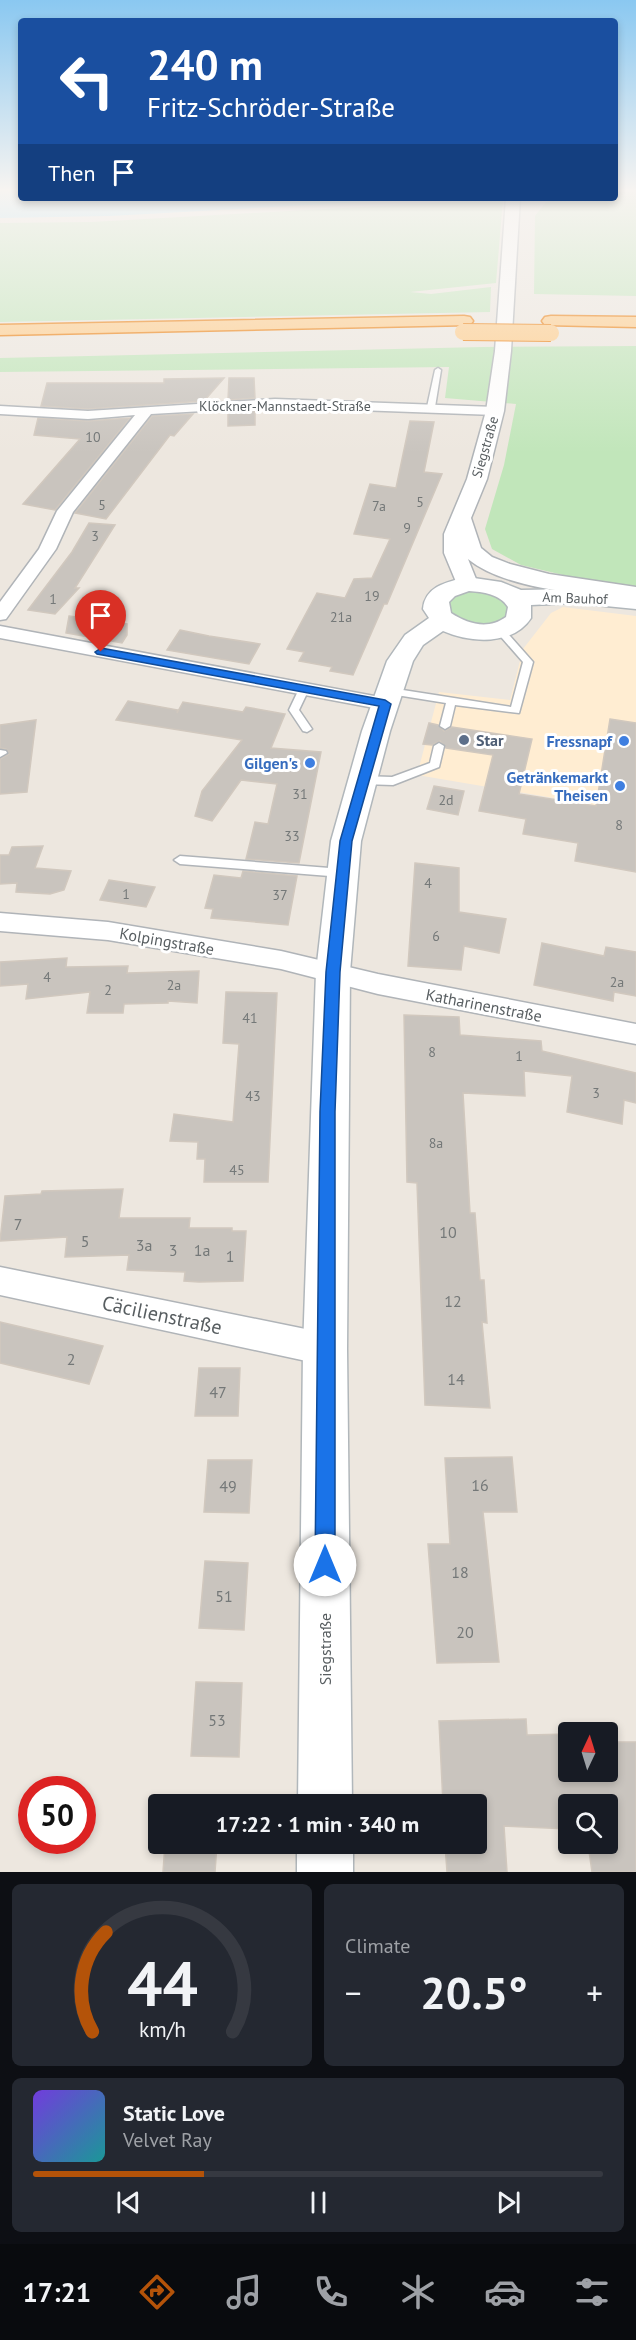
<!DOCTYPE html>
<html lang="en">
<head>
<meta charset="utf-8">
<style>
	:root { --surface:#171b24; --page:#242831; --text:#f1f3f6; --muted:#9ea1a6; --line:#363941; --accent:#b45309 }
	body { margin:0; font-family:"PT Sans",sans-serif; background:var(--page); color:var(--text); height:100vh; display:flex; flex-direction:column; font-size:22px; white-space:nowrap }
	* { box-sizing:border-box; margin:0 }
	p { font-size:20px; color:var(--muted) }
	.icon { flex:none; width:33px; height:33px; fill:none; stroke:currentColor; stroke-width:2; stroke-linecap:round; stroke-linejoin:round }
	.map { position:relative; height:1872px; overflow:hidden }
	.details { display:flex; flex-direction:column; gap:12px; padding:12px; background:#0d0f14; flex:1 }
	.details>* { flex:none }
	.hud { position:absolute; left:18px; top:18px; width:600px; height:183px; border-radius:6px; box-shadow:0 3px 9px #0003; background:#1a4fa0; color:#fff; overflow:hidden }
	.needle { width:39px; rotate:4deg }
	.buttons { position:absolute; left:558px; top:1722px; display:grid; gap:12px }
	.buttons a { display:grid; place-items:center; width:60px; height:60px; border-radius:6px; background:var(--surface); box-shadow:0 3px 9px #0003; font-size:30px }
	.speed { position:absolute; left:18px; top:1776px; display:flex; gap:12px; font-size:30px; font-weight:700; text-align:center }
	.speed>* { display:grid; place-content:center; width:78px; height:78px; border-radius:50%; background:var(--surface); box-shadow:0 3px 9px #0003; line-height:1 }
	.speed .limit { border:9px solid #d22; background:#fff; color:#111 }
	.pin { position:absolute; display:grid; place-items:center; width:51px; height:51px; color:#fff; margin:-62px -26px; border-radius:50% 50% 50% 0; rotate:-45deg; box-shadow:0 0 6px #0007 }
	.pin .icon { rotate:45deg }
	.me { position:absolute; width:66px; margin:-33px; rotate:0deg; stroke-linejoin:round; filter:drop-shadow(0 0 4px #0008) }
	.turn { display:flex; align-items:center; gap:21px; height:126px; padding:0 30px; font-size:27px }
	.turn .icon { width:78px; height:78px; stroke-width:2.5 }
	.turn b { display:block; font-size:42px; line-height:51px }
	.then { display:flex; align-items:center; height:57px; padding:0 30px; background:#0003; gap:12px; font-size:22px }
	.big { font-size:45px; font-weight:600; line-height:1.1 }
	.details .card { flex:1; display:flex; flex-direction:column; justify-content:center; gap:9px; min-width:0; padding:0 21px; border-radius:9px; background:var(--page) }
	.details .dial { align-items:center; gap:0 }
	.dial svg { height:156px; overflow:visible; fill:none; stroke:var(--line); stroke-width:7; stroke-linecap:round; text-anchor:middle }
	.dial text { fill:var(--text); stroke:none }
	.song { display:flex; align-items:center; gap:18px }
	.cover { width:72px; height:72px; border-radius:9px; background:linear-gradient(135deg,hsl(260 70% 55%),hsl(180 70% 35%)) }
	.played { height:6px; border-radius:3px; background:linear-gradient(90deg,var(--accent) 30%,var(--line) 30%) }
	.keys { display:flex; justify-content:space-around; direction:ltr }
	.heat { display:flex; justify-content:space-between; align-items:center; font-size:33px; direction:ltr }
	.details .tiles { flex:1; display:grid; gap:12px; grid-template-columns:1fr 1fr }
	.card:last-child { grid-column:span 2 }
	.trip { position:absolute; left:148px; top:1794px; width:339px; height:60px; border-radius:6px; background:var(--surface); box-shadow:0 3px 9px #0003; font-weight:600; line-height:60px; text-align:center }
	.tabs { display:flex; height:96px; justify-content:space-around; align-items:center; background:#090b0e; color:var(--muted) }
	.tabs .icon { width:42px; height:42px }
	.tabs .selected { color:var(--accent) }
	.tabs b { font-size:27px; color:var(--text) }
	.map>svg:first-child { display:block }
</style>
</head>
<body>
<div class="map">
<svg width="636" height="1872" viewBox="0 0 636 1872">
	<rect width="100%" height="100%" fill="#ede7df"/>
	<!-- commercial -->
	<path fill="#ffedd2" d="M563,607l73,9v196l-219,-37 22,-83 71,8 13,-51 28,-36z"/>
	<!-- green -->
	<path fill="#c1e6ba" d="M615,191h21v105l-102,-2 1,-78 11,-14 22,-4h47z
		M503,199l-7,84 -86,9 21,2 60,-7 -1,25 -490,10v-99l92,-1z
		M636,346v242l-35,-4 -80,-19 -29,-16 -7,-20 19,-64 12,-61 -71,-6 4,-31 -449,5v-14l482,-11z
		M477,591l26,8 6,10 -5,11 -27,6 -26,-11 -3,-11c7,-11 17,-12 29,-13z"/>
	<!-- water -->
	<path fill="#9de5ff" d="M0,191h21v7h414l-325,18 -110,2z"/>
	<!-- building -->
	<path fill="#c9c4be" stroke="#d1c8be" stroke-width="1.5" d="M224,378l-20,23 -116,8 -47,-3 6,-23h117v-4z
		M229,378h25l1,20 -27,2z
		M255,410v15l-27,1v-14z
		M193,414l-19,22 -4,-1 -64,84 -31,-6 77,-97z
		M38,418l50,3 42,-3 -75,92 -32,-6 57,-65 -46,-4z
		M410,421l24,1 -10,50 18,2 -55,130h-3l-31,71 -23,-4 2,-4 -33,-6 5,-9 -17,-3 30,-56 28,5 9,-19 18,-1 18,-39 -36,-5 16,-50 26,4z
		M89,523l26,2 -40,63h4l-24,26 -27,-4 44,-58z
		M69,616l58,8v11l-5,8 -56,-10z
		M180,630l29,6 51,8 -11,20 -82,-14z
		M128,701l50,9 -1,3 6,-11 60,10 3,-5 39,7 -14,34 50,4 -22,111 -53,-4 9,-37 13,2 9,-40 -36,-4 -29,41 -17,-5 7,-25 40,-51 -126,-20z
		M610,719l26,4v149l-61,-11 3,-18 -55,-9 3,-15 -47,-8 14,-56 -47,-7 -6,-7 -8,4 -9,-1 6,-21 9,2 6,6 8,-4 80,12 -13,55 77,12z
		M36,720l-9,72 -27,2v-35l9,-5 -3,-5 -6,-1v-23z
		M434,786l30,5 -6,24 -31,-6z
		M43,846l-8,22 36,3 -7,19 -14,4 -34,-2 1,-9 -17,1v-29h9l3,-8z
		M415,863l44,5v44l47,7 -7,34 -35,-7 -3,24 -53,-4z
		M243,871l54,5 -9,49 -77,-7 2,-9 -8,-1 9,-33 27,3z
		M109,880l46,7 -9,20 -46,-7z
		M542,943l62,13 2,-9 30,5v44l-22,-4 -1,9 -79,-16z
		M67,958l-1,9 62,-1 -1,7 72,-2 -2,32 -29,-2v2l-44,1 -1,9h-36l3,-21 -64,7 2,-15 -28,2v-24z
		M226,992l51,1 -9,189h-64l1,-23h-8l1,-17 -28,-1 4,-27 59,8 6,-78 -16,-1z
		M404,1015l55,2 1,18 81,6 1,10 94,22v30l-12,-3 -2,24 -55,-12 5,-36 -48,-5 1,25 -62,-3 7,120h5l5,67h4l3,43 -5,-1 8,86 -65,-3 -8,-222 -10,-1z
		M123,1189l-4,29h71l-1,10h43v3h14l-3,50 -44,1 -15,-1 1,-9 -58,-2 2,-15 -64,2 2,-20 -67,4 5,-45 36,-2 1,-3z
		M0,1322l103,24 -14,38 -89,-21z
		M199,1368h41l-2,48h-43z
		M512,1457l5,55h-34l16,150 -62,1 -9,-119h22l-5,-86z
		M208,1460h44l-3,53 -45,-1z
		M205,1561l43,2 -4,67 -45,-2z
		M196,1682l46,1 -3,74 -48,-1z
		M526,1719l1,16 41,-1v38h40v-30h28v130h-44l-4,-28h20v-40h-40v25l-64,-3 3,46h-60l-2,-28h32v-40h-34l-4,-83z
		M165,1844h52l-2,28h-52z"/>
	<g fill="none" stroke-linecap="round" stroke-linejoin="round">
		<!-- service casing -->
		<g stroke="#b0b4b8" stroke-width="3">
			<path id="service" d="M438,368l3,2 -6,37 -4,2 -4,-2 8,-37z
				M500,627l3,1 30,34 -14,51 -64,-8 -5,21 -5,3 -5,-3 6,-23 -56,-9 -5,-3 5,-3 121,19 12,-45 -28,-32z
				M304,686l5,3 -10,21 13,19 -5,3 -4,-1 -14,-21 10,-21z
				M439,743l5,3 -5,21 -46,18 -31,-1 -5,-4 5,-4 30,1 38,-14 4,-17z
				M0,750l6,1 1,2 -7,4z
				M180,856l162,13 6,4 -6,4 -162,-13 -6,-4z"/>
		</g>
		<!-- minor casing -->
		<g stroke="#b0b4b8" stroke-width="3">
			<path id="minor" d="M275,399l220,8 7,4 -7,4 -220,-8 -124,7 -78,98 -17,37 -50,70 -6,1v-18l39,-53 18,-38 78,-96 -47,4 -88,-5v-8l88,5z
				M0,626l385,72 7,2 3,4 -3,4 -7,2 -385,-72z
				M0,913l108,9 173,29 97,23 258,50v20l-258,-50 -97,-25 -173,-29 -108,-9z
				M0,1267l325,66 11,5 5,11 -5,11 -11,5 -325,-70z"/>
		</g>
		<!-- tertiary casing -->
		<g stroke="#b0b4b8" stroke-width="3">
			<path id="tertiary" d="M506,198h14l-9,153 -7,60 -17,68 -16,39 10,30 11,9 18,7 39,10 87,13v14c-49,-8 -129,-10 -168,-42l10,25 -3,5h-16l-15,-36v-19l23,-55 19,-68 9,-60z"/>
		</g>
		<!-- secondary casing -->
		<g stroke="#b1b7bb" stroke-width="3">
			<path id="secondary" d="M467,577l34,5 20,8 54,-1 61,6v14l-61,-6 -44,2v13c-18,28 -61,25 -88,13l-20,14 -10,16 -23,70 -29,110 -11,131 -3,377 5,455h-54l5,-455 13,-377 15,-131 31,-110 25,-70 18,-26 24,-17 -6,-9c2,-23 24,-27 44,-32zM469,591c14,1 31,3 39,16l-2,10c-18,13 -38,7 -55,-4l-2,-11 6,-6z
				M297,1844h56v28h-56z"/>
		</g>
		<!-- motorway casing -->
		<g stroke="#ec7900" stroke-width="3">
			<path id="motorway" d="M464,316l6,1 3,4 -3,4 -470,10v-10z
				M551,316l85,1v10l-91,-2 -3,-4 3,-4z"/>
		</g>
		<!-- service -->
		<use href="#service" fill="#fff" fill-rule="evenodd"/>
		<!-- minor -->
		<use href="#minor" fill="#fff" fill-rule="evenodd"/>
		<!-- tertiary -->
		<use href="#tertiary" fill="#fff" fill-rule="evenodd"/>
		<!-- secondary -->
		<use href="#secondary" fill="#fff" fill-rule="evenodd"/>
		<!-- motorway -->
		<use href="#motorway" fill="#ffca84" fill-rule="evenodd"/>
		<!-- motorway-bridge casing -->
		<g stroke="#ec7900" stroke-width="18" stroke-linecap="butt">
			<path id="motorway-bridge" d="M463,332l88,1"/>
		</g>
		<!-- motorway-bridge -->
		<use href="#motorway-bridge" stroke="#ffca84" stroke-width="16"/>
	</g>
	<!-- sky -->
	<linearGradient id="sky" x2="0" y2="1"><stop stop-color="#8ac8f1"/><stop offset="0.42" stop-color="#f7f4f1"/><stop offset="1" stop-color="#f7f4f1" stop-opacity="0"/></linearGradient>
	<rect width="636" height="453" fill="url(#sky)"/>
	<!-- route -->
	<path fill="#1a73e8" stroke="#114b97" stroke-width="1.5" d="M101,648l284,52 6,4 -39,137 -12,131 -5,140v453l-3,7 -7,3 -7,-3 -3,-7 5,-453 6,-140 14,-131 39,-135 -282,-52 -2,-2z"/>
	<!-- markers -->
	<circle fill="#5c6f8a" stroke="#fff" stroke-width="2" cx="464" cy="740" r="6"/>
	<g fill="#3f7fe0" stroke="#fff" stroke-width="2">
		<circle cx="624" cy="741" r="6"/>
		<circle cx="310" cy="763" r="6"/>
		<circle cx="620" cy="786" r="6"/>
	</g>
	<g text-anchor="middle" stroke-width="6" stroke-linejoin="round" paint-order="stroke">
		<!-- far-street labels -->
		<g font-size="14" fill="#585e61" stroke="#fff">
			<text x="285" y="411">Klöckner-Mannstaedt-Straße</text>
			<text transform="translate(485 447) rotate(-74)" y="5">Siegstraße</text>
			<text transform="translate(575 598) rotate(2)" y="5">Am Bauhof</text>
		</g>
		<!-- number labels -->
		<g font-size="14" fill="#747878">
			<text x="93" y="442">10</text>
			<text x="420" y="507">5</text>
			<text x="102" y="510">5</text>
			<text x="379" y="511">7a</text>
			<text x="407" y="533">9</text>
			<text x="95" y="541">3</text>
			<text x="372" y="601">19</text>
			<text x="53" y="604">1</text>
			<text x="341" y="622">21a</text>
			<text x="300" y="799">31</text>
			<text x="446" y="805">2d</text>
			<text x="619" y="830">8</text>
			<text x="292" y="841">33</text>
			<text x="428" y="888">4</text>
			<text x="126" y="899">1</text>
			<text x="280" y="900">37</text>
			<text x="436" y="941">6</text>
			<text x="47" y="982">4</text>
			<text x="617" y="987">2a</text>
			<text x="174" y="990">2a</text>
			<text x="108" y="995">2</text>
			<text x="250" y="1023">41</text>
			<text x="432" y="1057">8</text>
			<text x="519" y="1061">1</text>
			<text x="596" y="1098">3</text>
			<text x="253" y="1101">43</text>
			<text x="436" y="1148">8a</text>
			<text x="237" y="1175">45</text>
		</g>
		<!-- service labels -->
		<g font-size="16" font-weight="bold" fill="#4e5e75" stroke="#fff" text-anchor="start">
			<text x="476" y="746">Star</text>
		</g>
		<!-- shop labels -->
		<g font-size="16" font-weight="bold" fill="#366cbe" stroke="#fff" text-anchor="end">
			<text x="612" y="747">Fressnapf</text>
			<text x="298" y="769">Gilgen's</text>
			<text x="608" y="783">Getränkemarkt<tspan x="608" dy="18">Theisen</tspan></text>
		</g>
		<!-- street labels -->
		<g font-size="16" fill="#585e61" stroke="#fff">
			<text transform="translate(167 941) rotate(10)" y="6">Kolpingstraße</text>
			<text transform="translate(484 1005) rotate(11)" y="6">Katharinenstraße</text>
			<text transform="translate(325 1649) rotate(-90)" y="6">Siegstraße</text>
		</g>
		<!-- near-number labels -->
		<g font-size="16" fill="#747878">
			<text x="18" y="1230">7</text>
			<text x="448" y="1238">10</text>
			<text x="85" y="1247">5</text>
			<text x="144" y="1251">3a</text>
			<text x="173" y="1256">3</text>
			<text x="202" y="1256">1a</text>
			<text x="230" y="1262">1</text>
			<text x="453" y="1307">12</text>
			<text x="71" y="1365">2</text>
			<text x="456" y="1385">14</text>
			<text x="218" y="1398">47</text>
			<text x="480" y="1491">16</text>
			<text x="228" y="1492">49</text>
			<text x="460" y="1578">18</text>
			<text x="224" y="1602">51</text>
			<text x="465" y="1638">20</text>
			<text x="217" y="1726">53</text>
		</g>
		<!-- near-street labels -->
		<g font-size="20" fill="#585e61" stroke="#fff">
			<text transform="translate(162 1315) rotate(12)" y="7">Cäcilienstraße</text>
		</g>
	</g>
</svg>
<div class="buttons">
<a><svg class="needle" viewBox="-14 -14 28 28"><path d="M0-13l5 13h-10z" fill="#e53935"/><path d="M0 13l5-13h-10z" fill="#9ea1a6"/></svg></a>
<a><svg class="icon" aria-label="search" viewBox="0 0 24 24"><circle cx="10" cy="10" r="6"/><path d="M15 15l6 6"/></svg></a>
</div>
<div class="speed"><div class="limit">50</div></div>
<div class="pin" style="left:101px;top:652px;background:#d93025"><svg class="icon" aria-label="arrive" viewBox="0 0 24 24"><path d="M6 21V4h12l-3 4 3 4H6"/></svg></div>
<svg class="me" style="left:325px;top:1565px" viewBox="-20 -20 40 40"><circle r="19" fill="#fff"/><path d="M0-13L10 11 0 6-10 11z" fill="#1a73e8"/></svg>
<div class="trip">17:22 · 1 min · 340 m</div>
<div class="hud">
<div class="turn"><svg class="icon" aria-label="left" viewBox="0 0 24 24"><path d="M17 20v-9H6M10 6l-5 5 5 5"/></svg><div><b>240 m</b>Fritz-Schröder-Straße</div></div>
<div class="then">Then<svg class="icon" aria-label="arrive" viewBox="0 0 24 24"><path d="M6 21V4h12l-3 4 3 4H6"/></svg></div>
</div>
</div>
<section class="details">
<div class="tiles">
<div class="card dial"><svg viewBox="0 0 100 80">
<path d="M14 69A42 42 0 1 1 86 69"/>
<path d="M14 69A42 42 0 0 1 21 18" stroke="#b45309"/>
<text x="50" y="56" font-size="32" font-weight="700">44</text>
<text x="50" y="72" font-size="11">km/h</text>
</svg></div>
<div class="card"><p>Climate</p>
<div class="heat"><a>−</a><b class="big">20.5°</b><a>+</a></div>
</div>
<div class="card">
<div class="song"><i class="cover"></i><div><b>Static Love</b><p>Velvet Ray</p></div></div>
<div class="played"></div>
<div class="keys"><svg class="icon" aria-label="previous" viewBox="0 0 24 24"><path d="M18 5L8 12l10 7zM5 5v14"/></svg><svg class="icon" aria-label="pause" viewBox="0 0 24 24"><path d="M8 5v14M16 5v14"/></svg><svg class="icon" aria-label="next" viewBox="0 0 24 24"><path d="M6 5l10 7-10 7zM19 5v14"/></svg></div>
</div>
</div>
</section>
<nav class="tabs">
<b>17:21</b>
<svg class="icon selected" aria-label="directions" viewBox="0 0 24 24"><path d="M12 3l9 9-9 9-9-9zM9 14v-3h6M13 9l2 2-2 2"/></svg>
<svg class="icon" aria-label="music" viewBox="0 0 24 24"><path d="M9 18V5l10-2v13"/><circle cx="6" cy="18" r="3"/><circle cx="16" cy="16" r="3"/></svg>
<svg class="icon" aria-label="phone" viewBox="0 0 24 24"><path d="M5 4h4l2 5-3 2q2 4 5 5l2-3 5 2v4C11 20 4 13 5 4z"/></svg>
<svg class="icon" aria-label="climate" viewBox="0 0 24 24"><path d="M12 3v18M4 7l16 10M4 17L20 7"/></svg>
<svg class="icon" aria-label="car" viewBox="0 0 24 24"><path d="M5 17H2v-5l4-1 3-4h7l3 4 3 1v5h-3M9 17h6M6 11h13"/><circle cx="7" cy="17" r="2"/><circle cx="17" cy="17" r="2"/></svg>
<svg class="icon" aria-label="filters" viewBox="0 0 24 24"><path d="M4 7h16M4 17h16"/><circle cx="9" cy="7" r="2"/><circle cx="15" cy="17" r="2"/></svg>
</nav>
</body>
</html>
